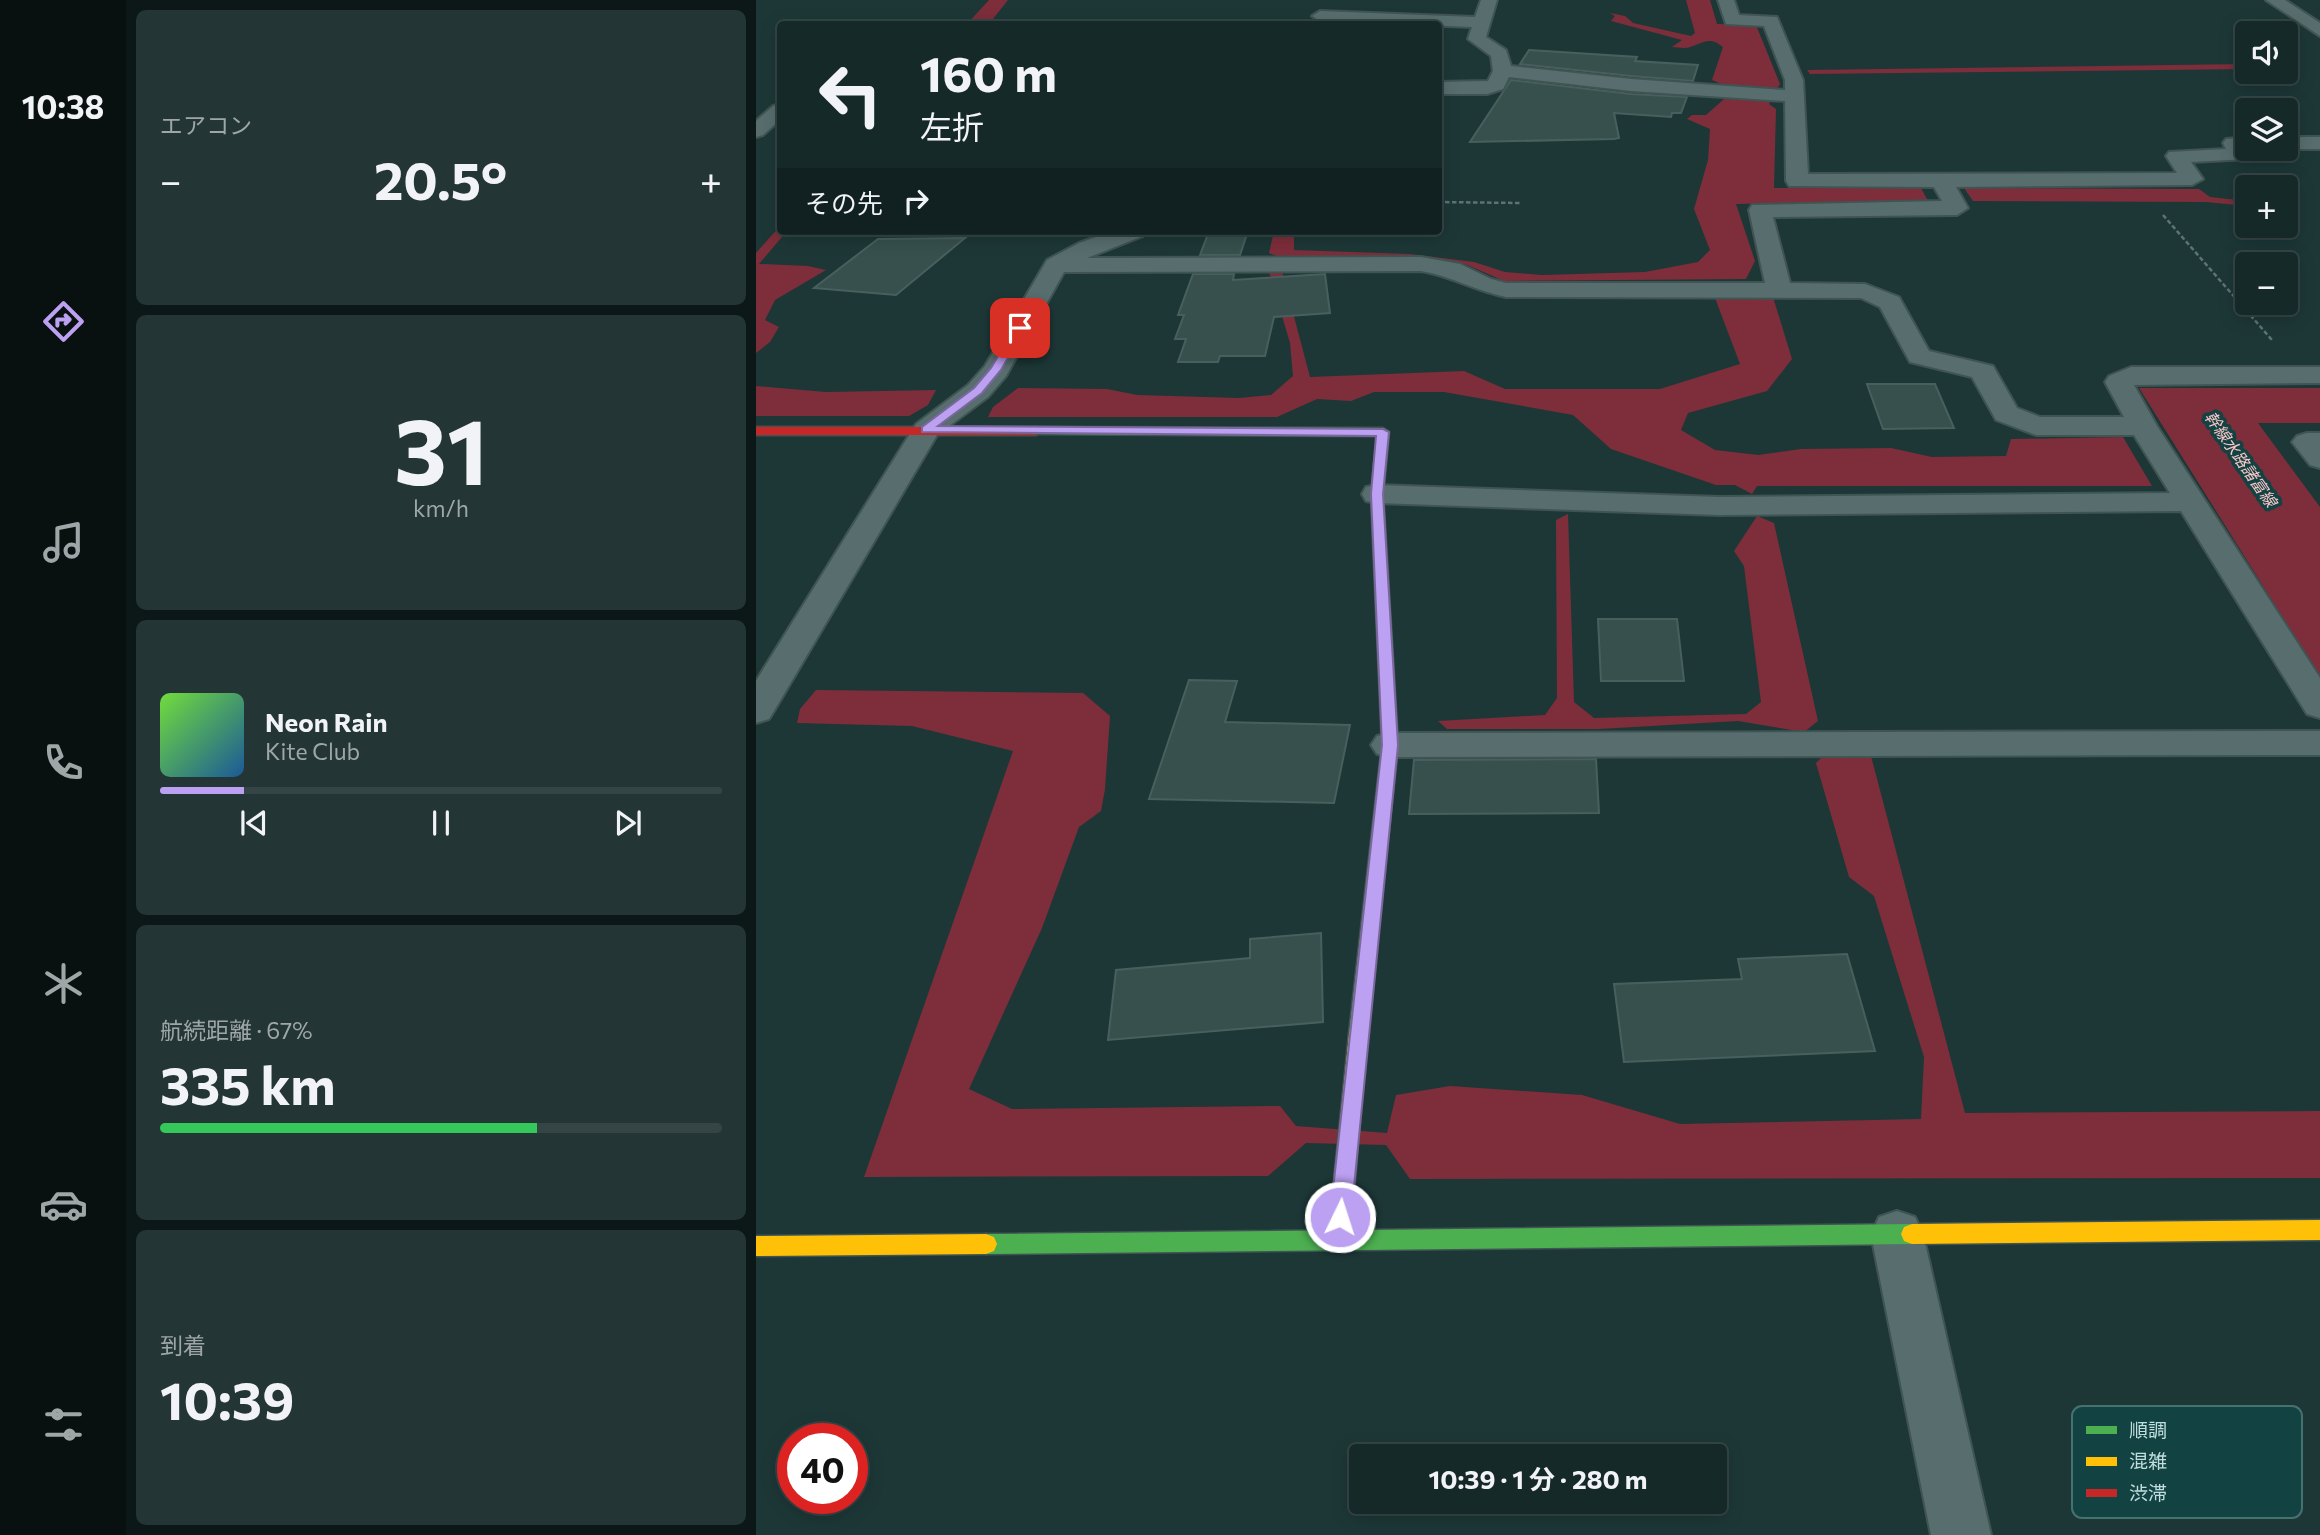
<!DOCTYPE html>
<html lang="ja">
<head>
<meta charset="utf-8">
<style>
	:root { --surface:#162929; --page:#233535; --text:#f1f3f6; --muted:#9ea6a8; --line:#354546; --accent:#bca0f2 }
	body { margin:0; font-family:Commissioner,"Noto Sans JP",sans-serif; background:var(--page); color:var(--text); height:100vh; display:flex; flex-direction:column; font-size:26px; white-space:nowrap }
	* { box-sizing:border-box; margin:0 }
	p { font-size:23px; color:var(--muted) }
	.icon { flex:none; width:38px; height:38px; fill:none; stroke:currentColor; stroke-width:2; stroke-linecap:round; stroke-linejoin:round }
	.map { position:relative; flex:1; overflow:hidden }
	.details { display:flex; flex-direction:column; gap:10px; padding:10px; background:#0c1717; width:630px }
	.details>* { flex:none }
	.guide { position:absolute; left:21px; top:21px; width:665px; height:214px; border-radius:7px; box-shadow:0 4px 18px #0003,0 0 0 2px var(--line); background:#162929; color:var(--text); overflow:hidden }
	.buttons { position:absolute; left:1479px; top:21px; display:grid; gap:14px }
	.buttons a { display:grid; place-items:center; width:63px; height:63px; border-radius:7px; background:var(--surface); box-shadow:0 4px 18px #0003,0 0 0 2px var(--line); font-size:35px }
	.speed { position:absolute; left:21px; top:1423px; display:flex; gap:14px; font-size:35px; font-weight:700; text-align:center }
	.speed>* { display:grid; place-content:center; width:91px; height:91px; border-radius:50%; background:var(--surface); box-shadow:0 4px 18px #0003,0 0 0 2px var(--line); line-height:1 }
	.speed .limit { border:10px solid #d22; background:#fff; color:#111 }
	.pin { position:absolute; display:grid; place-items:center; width:60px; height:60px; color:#fff; margin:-30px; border-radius:14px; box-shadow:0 4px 10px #0006 }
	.me { position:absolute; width:77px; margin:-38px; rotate:4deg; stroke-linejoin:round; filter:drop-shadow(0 0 5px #0008) }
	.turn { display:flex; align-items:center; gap:24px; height:147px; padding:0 28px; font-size:32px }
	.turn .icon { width:91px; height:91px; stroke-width:2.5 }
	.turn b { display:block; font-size:49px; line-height:60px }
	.then { display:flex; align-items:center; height:66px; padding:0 28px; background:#0003; gap:14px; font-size:26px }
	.big { font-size:52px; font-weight:700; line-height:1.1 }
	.details .card { flex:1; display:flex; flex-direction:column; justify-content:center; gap:10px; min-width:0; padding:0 24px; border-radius:10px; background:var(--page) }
	.details .dial { align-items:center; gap:0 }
	.dial b { font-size:91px; line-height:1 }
	.song { display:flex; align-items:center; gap:21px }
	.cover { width:84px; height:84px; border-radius:10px; background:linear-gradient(135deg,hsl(100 70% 55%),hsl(210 70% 35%)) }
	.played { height:7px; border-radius:4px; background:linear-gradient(90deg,var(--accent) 15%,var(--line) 15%) }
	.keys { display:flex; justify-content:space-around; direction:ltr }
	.heat { display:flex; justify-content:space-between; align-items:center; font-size:38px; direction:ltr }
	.charge { height:10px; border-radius:5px; background:linear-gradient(90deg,#34c759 67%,var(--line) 0) }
	.trip { position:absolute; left:593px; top:1444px; width:378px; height:70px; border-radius:7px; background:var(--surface); box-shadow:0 4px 18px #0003,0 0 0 2px var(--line); font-weight:700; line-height:70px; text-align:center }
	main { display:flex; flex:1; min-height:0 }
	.menu { display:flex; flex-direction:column; width:126px; justify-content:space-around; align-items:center; background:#091010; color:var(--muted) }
	.menu .icon { width:49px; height:49px }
	.menu .current { color:var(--accent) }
	.menu b { font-size:32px; color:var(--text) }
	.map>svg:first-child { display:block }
</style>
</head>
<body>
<main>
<nav class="menu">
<b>10:38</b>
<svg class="icon current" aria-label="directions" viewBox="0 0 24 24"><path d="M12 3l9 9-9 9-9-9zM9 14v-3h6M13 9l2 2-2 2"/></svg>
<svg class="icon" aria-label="music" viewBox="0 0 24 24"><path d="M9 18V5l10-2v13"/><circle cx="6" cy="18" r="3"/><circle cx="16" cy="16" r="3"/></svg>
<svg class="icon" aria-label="phone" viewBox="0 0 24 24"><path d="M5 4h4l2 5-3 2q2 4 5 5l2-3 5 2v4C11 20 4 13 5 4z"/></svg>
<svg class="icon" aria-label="climate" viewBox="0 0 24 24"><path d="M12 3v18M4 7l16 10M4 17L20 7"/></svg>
<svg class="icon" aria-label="car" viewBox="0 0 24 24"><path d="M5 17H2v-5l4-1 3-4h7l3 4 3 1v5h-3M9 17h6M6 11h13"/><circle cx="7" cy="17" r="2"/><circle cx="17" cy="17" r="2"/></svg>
<svg class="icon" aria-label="filters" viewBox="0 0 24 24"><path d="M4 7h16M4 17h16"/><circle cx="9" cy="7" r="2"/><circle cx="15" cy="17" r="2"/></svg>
</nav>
<section class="details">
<div class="card"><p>エアコン</p>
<div class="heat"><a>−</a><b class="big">20.5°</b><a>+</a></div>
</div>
<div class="card dial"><b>31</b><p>km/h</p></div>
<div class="card">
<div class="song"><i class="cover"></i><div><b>Neon Rain</b><p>Kite Club</p></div></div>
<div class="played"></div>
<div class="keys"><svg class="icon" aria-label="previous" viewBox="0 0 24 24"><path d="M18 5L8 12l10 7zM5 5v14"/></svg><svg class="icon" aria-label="pause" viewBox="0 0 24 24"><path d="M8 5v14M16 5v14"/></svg><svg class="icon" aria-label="next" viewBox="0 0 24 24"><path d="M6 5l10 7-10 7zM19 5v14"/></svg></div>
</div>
<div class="card"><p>航続距離 · 67%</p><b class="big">335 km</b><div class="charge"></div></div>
<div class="card"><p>到着</p><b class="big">10:39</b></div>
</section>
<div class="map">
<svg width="1564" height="1535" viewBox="0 0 1564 1535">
	<rect width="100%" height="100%" fill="#1d3737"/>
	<!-- water -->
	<path fill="#7d2e3a" d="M233,0h19l-19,24h-22z
		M930,0h24l7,24 39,1 24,59 -11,20 7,5 -2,79h147l7,13 -192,3 19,57 -9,18 -242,2 -39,-17 -70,-7 -111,2 -15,-6 5,-22h20v19l116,4 64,8 31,10 37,3 103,-3 53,-10 12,-12 -16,-41 14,-49 2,-31 -23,-10 5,-4h14l18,-16 2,-13 -14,-6 11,-33c-14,-11 -19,-4 -33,0 -5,2 -13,0 -18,0l10,-7 -71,-19 4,-5 -5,-3 15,3 8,7 58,13 4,-3z
		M1491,64v5l-437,5 -3,-4z
		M1208,188l235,1 11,8 37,4v5l-41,-4 -233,-1z
		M24,226v5h7l-28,33 49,2 18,4 -51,30 -10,20 14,7 -9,15 -14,11v-100z
		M526,271l28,106 154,-6 41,18h155l80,-25 -25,-66 58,-1 19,62 -25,32 -79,22 -7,17 34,20 43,5 43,-6 90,-1 41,9 74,-1 5,-17 112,-2 29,49h-395l-5,8 -17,-9h-19l-105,-36 -38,-34 -129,-23h-70l-23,9 -34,-2 -40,18h-289l5,-10 25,-19 89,1 30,6 102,3 32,-3 22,-19 -3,-33 -21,-71z
		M0,386l70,6 110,-2 -8,15 -19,11h-153z
		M1383,388h181v35h-62l62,84v170z
		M812,514l6,188 20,16 152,-4 15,-12 -17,-136 -10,-15 23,-35 17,7 44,198 -14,11 -66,-11 -139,8h-152l-9,-8 107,-6 12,-17 -1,-178z
		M60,690l267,3 27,23 -5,73 -4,22 -22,16 -37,101 -73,161 43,20 268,-3 16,20 91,7 9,-38 54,-9 132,9 98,29 241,-5 3,-62 -50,-161 -25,-19 -33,-114 11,-11 44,4 94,357 355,-2v67l-910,1 -24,-34 -80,-2 -38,33 -404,1 149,-426 -101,-25 -115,-3 3,-14z"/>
	<!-- building -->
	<path fill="#37504d" stroke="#48605d" stroke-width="2" d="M773,50l108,7 -2,4 63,4 -5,16 -62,-5 -111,-12z
		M755,80l120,14 56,3 -6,16h-9l-1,4 -57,-4 5,25 -5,1 -144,3z
		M452,234h39l-7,21h-40z
		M209,238l-69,57 -82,-7 64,-49z
		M437,274h41l-1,6 92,-6 5,39 -56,4 -9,39h-45l-2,6h-40l8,-23h-11l9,-24h-6z
		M1111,384h68l19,44 -71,1z
		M842,619h79l7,62h-83z
		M433,680l48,1 -12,41 125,3 -16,78 -185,-4z
		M840,759l3,54 -190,1 5,-54z
		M565,933l2,89 -215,18 8,-70 134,-12v-19z
		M1091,954l28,97 -251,11 -10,-78 128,-5 -4,-20z"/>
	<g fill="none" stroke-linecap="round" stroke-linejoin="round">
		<!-- street casing -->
		<g stroke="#3f5453" stroke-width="4">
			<path id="street" d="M725,0h16l-11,37 20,13 5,16 120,13 154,11v-10l-21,-54 -38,-2 -8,-24h16l5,15 38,2 26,63 5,94 369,-1 -11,-17 3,-4 57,-3 -3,-6 3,-4 21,-2 3,18 -3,4 -56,3 12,17 -11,6 -236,2 12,21 -11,7 -184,2 17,66 75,1 34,13 30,54 64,15 24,42 23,9h84l-19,-35 4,-6 22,-9h189v16l-186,2 23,41 163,252v40l-13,-4 -126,-203 -462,4 -342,-12 -11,-2 -4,-7 4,-7 11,-2 342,12 451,-4 -36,-58h-98l-40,-15 -24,-43 -62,-15 -30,-55 -19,-9 -355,-1c-30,-6 -55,-21 -85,-26l-357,1 -58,104 -18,21 -51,38 -163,276 -5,8 -13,4v-42l160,-257 52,-39 17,-19 62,-106 32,-17 34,-12h34l-4,5 -56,22 334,-1 39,7 31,15 15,4h259l-16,-73 3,-5 190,-4 -8,-14 -145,-1 -3,-5 -1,-80 -154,-10 -122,-14 -6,12 -16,5h-49v-12l50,-1 5,-10 -2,-15 -23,-17 4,-12 -152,-6 -8,-5 8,-5 155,6z
				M1510,0h19l35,23v13z
				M24,104v16l-17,15 -7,2v-16l17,-15z
				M1530,137h34v12h-36z
				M1551,433h13v35l-10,-3 -18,-23 5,-6z
				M1564,731v24l-930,2 -13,-3 -6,-9 6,-9 13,-3z
				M1141,1211l18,6 8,17 68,301h-60l-60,-301 8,-17z"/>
		</g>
		<!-- fast casing -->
		<g stroke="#3f5453" stroke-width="3">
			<path id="fast" d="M280,427l347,1 6,4 -6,62 15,251 -31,289 -2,5 -7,3 -7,-3 -2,-5 33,-289 -11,-251 6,-58 -345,-2v-6z
				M1156,1224l8,3 3,7 -3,7 -8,3 -926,10 -8,-3 -3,-7 3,-7 8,-3z"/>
		</g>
		<!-- slow casing -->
		<g stroke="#3f5453" stroke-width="3">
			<path id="slow" d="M602,1026l7,3 2,5 -17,206 -3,7 -8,3 -8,-3 -3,-7 21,-206 2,-5z
				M1564,1220v20l-408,4 -8,-3 -3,-7 3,-7 8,-3z
				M230,1234l8,3 3,7 -3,7 -8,3 -230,2v-20z"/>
		</g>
		<!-- jam casing -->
		<g stroke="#3f5453" stroke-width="3">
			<path id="jam" d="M0,427h280l6,4 -6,4h-280z"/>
		</g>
		<!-- path -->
		<path stroke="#5f7372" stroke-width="2.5" stroke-dasharray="4.5 2.5" stroke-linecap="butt" d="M682,202l84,1
			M1407,215l109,125"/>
		<!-- street -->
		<use href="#street" fill="#586e6e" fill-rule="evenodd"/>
		<!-- fast -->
		<use href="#fast" fill="#4caf50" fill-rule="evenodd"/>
		<!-- slow -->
		<use href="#slow" fill="#ffc107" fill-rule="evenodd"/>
		<!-- jam -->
		<use href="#jam" fill="#c62828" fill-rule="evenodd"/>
	</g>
	<!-- route -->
	<path fill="#bca0f2" stroke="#7a689d" stroke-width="2" d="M264,325l5,3 -24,42 -19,23 -44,33 445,3 6,3 -6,62 15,251 -47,472 -3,7 -8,3 -7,-3 -3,-7 52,-472 -11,-251 5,-58 -454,-4v-5l52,-39 17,-20 25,-42z"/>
	<g text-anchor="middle" stroke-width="7" stroke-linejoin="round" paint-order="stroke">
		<!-- far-water labels -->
		<g font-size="16" font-style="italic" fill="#fbc6c8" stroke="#124242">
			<text transform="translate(1485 459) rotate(55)" y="6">幹線水路諸富線</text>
		</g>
	</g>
	<!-- legend -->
	<rect x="1316" y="1406" width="230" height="112" rx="10" fill="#124242" stroke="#467170" stroke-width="2"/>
	<rect x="1330" y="1426" width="31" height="8" fill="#4caf50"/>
	<rect x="1330" y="1457" width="31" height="9" fill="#ffc107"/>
	<rect x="1330" y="1489" width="31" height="8" fill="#c62828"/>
	<g font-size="19" fill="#c0dedd">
		<text x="1373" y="1437">順調</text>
		<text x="1373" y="1468">混雑</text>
		<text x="1373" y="1500">渋滞</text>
	</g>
</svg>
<div class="buttons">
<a><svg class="icon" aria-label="sound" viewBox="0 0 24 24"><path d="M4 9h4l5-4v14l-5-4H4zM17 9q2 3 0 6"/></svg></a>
<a><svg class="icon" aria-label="layers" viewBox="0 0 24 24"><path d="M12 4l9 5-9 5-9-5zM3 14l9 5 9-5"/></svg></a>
<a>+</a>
<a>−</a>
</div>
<div class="speed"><div class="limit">40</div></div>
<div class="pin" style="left:264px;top:328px;background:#d93025"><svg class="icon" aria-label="arrive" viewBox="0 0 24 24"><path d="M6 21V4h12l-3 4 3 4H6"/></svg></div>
<svg class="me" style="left:584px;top:1217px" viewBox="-20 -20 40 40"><circle r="17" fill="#bca0f2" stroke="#fff" stroke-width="3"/><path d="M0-11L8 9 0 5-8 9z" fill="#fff"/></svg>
<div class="trip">10:39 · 1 分 · 280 m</div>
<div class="guide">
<div class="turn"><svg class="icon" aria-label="left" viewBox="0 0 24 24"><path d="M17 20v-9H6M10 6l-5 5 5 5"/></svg><div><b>160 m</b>左折</div></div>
<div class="then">その先<svg class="icon" aria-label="right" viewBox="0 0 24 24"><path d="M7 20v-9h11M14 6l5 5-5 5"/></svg></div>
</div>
</div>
</main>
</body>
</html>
